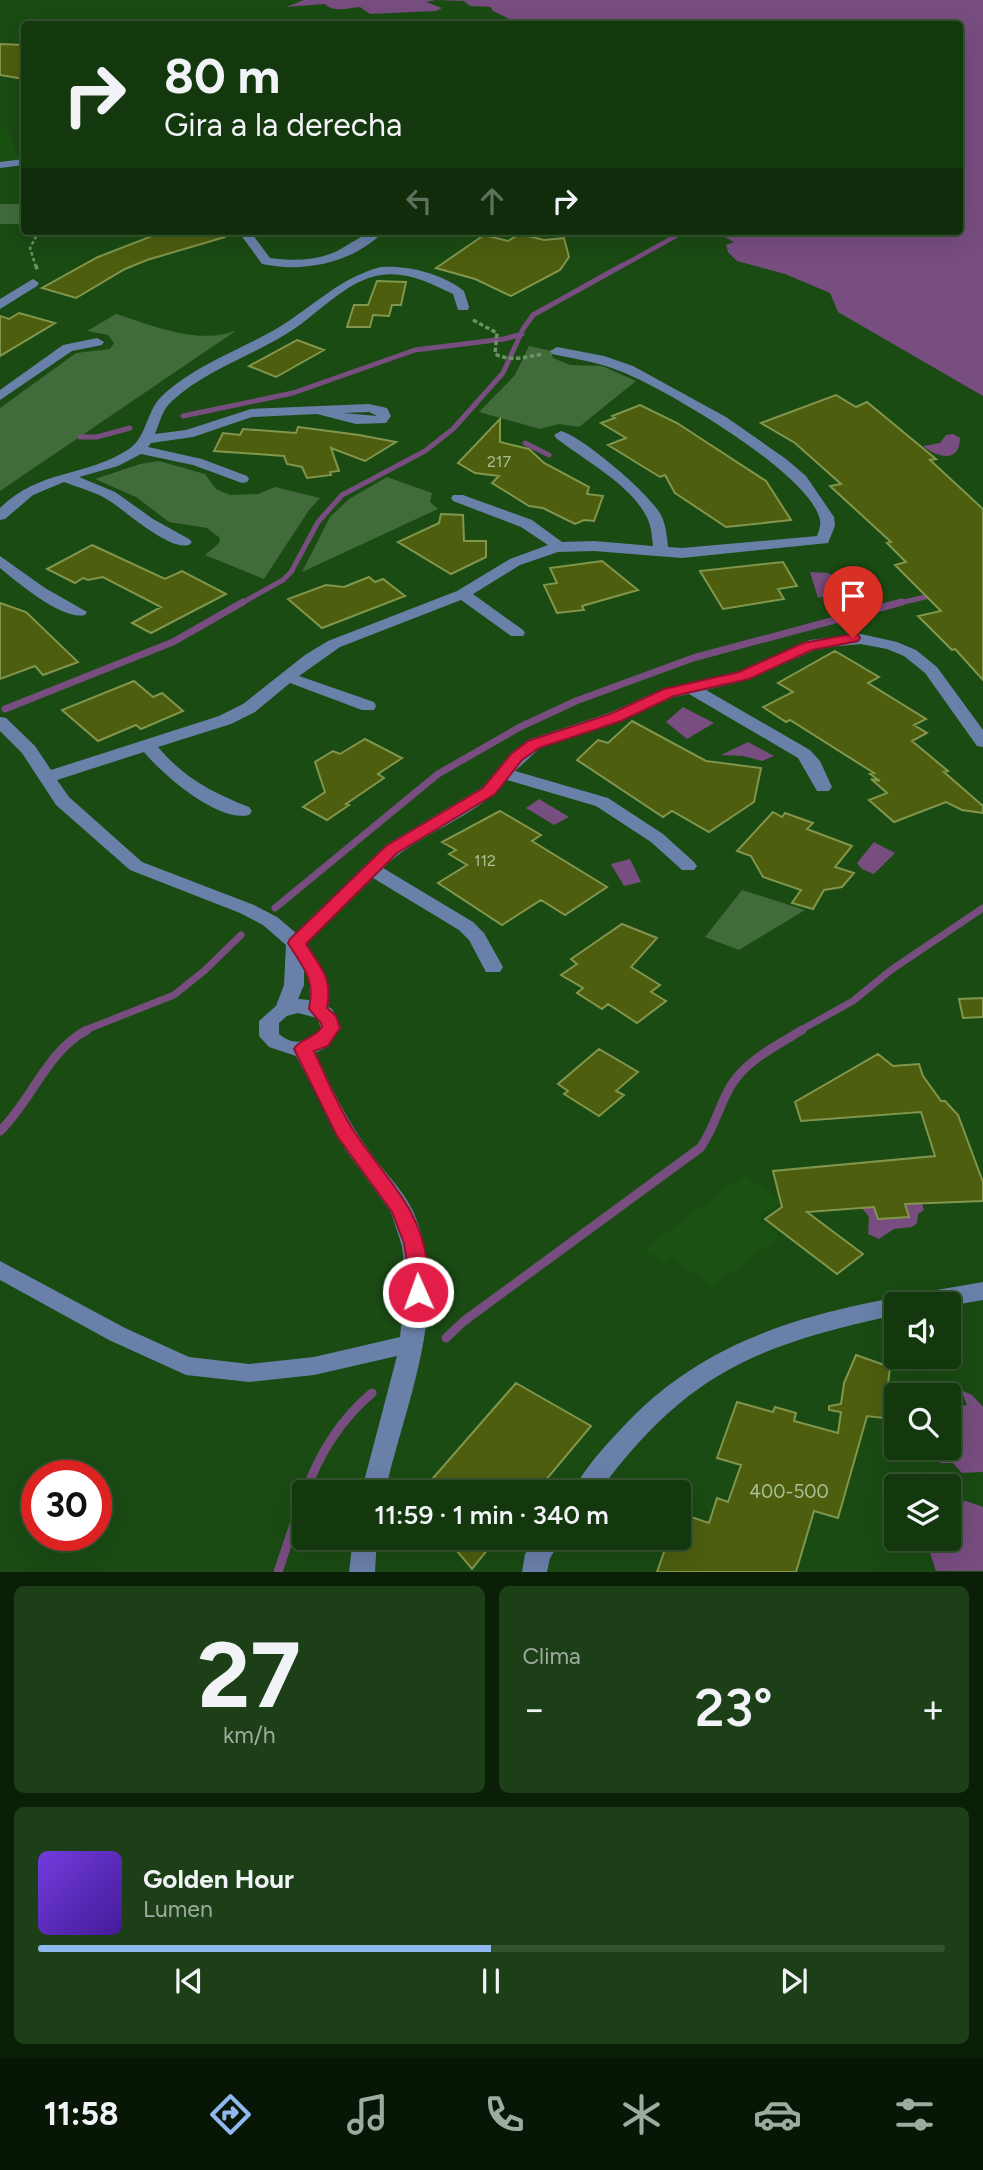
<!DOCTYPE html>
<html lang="es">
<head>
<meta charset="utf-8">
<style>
	:root { --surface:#14380e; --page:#1d3f17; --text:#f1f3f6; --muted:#9dac9e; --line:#33522e; --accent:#90b9f0 }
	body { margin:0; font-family:Figtree,sans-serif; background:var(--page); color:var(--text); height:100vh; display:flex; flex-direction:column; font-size:26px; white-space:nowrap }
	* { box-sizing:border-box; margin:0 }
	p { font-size:23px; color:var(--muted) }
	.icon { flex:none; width:38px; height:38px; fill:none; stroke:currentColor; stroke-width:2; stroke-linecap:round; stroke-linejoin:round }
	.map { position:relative; height:1572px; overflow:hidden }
	.drawer { display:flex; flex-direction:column; gap:14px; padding:14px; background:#0b1f08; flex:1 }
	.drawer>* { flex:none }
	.top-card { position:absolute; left:21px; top:21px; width:942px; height:214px; border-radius:7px; box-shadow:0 7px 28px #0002,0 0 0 2px var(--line); background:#14380e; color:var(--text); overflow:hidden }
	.tools { position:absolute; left:884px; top:1292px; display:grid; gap:14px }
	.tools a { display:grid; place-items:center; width:77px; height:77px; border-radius:7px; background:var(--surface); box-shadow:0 7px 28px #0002,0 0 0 2px var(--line); font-size:35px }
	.speed { position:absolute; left:21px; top:1460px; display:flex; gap:14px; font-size:35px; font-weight:700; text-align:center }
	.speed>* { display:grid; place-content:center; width:91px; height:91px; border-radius:50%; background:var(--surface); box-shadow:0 7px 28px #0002,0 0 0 2px var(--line); line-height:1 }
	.speed .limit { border:10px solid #d22; background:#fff; color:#111 }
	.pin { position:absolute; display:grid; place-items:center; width:60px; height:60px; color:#fff; margin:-72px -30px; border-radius:50% 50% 50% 0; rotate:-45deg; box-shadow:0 0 7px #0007 }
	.pin .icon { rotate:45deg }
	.me { position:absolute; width:77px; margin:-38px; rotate:358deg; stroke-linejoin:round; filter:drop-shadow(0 0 5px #0008) }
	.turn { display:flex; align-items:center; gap:24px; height:147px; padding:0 28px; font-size:32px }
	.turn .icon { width:91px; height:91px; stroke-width:2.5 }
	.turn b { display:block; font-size:49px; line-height:60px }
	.lanes { display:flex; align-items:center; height:66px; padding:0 28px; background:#0003; justify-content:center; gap:35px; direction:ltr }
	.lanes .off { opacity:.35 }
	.big { font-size:52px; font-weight:600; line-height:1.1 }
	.drawer .widget { flex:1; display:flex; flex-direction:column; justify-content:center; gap:10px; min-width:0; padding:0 24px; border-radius:10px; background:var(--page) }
	.drawer .dial { align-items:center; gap:0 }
	.dial b { font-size:91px; line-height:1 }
	.song { display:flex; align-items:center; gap:21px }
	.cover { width:84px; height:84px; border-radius:10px; background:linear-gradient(135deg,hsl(260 70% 55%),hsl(260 70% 35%)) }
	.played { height:7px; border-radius:4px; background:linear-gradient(90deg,var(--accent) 50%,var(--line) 50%) }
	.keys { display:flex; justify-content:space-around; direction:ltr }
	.heat { display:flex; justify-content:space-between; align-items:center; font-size:38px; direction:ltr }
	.drawer .tiles { flex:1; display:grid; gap:14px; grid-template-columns:1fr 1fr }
	.widget:last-child { grid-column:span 2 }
	.trip { position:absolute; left:292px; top:1480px; width:399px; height:70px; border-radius:7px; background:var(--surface); box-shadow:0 7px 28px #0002,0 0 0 2px var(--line); font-weight:600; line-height:70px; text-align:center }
	.tab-bar { display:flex; height:112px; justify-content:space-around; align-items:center; background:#081606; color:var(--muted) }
	.tab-bar .icon { width:49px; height:49px }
	.tab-bar .current { color:var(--accent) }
	.tab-bar b { font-size:32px; color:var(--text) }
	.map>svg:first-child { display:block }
</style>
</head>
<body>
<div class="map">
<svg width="983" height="1572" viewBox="0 0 983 1572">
	<rect width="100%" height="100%" fill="#1a4b13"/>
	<!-- built -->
	<path fill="#1a5212" d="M0,129h9l9,31 -18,2z
		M745,1175l35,27 -23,17 23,17 -68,51 -39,-30 -10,7 -19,-15z"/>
	<!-- green -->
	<path fill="#416b3b" d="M0,204h24v20h-24z
		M116,314c36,11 83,32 121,16l-237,161v-83l76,-55 34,-4 4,-6 -6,-8 -21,-4z
		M529,346l22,5 2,7 17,7 32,1 34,15 -57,46 -20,-3 -19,5 -61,-17 36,-37z
		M159,461l46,13 11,15 14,6 28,-1 17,-7 45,11 -11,12 -45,69 -59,-24 14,-12 1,-5 -13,-10 -38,-6 -33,-25 -41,-18 45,-15z
		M387,477l45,16 -2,9 8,7 -136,63 28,-55 19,-18z
		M742,890l63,20 -66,40 -34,-13z"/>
	<!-- water -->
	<path fill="#784d80" d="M304,0h132l-10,2 16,6 -6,3 -66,3 -10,-7c-12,1 -26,6 -35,-3l-39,3z
		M437,0h546v396l-145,-84 -8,-19 -45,-19 -48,-13 -9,-9 -2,-7 8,-3 -20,-11h245v-207h-439l-27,-13 -2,-4 -21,-1 -6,-5z
		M953,434l7,4c0,26 -24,19 -37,8l17,-3 6,-8z
		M810,572l18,1 8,4 2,20 -8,3 -5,-4 -7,2z
		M683,707l31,16 -27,16 -21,-17z
		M748,742l26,14 -12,5 -19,-5 -22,-1z
		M539,799l30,18 -15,8 -28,-17z
		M874,842l21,11 -21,21 -12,-5 -5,-6z
		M630,859l11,23 -17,4 -13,-22z
		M922,1203l2,7 -6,4 -1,9 -5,4 -18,2 -15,10 -11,-5 1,-17 -8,-10z
		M961,1390l11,5 11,12v65l-21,1 -9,-10h-13l-7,-10 2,-6h13l1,-38 18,-4z
		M966,1501l17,6v64h-47l-11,-33h23l1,-35z"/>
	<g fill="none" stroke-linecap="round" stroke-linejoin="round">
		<!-- stream-far3 -->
		<path stroke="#784d80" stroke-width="4.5" d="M620,267l65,-36"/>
		<!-- stream-far2 -->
		<path stroke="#784d80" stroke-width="5" d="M183,416l110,-23 122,-43 89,-11 18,-5
			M80,437h17l33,-9
			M525,443l24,12
			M240,604l43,-24 8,-8 27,-50 24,-27 83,-44 28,-22 50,-56 20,-44 10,-14 90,-50
			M895,604l39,-9"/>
		<!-- stream-far1 -->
		<path stroke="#784d80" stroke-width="7" d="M5,709l168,-67 70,-40
			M275,908l163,-134 82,-47 56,-26 117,-43 209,-56
			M83,1031l91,-36 30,-24 37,-36
			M799,1031l54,-30 38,-31 92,-62"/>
		<!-- stream -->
		<path stroke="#784d80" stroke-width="9" d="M0,1131c32,-31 47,-80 87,-101
			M446,1338l18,-17 236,-173c15,-20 19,-44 32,-64 16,-25 46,-39 70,-54
			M305,1493c14,-39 35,-73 67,-100
			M278,1572l26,-78"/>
	</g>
	<!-- building -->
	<path fill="#4d5e0f" stroke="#82954c" stroke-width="2" d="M0,44l24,1v34l-24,-4z
		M165,231h59l1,6 -78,23 -22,9 -49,29 -34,-10 56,-31z
		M520,234l24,6 20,-2 5,19 -9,13 -49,26 -36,-17 -39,-11 48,-33 24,6z
		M377,281l29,1 -5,23h-9l-3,11 -16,-1 -3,12h-23l7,-22h14z
		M19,313l36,10 -55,33v-40l9,3z
		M297,340l27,10 -48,27 -27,-11z
		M836,395l20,12 11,-5 69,57 -6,1 53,49v171l-28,-31 -3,1 -34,-34 23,-5 -46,-46 11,-3 -19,-19 4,-1 -61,-56 11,-2 -46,-41 -34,-20z
		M640,405l37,18 89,58 25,39 -65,7 -51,-34 -10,-18 -5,2 -52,-32 18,-7 -25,-15 14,-5 -3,-2z
		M500,419v23l29,7 15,14 45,24 -2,7 16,2 -9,25 -10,-1 -9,4 -32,-16 -14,-2 -37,-23 7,-7 -24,-3 -17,-10z
		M298,427l61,8 37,7 -31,19 -34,-13 8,23 -9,1 1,3 -24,3 -5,-11 -15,-3 -3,-8 -70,-5 9,-18 17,2 3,-6 53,4z
		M441,514l22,1 1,26h22v16l-35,17 -53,-32 41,-19z
		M92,545l73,34 17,-8 44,23 -75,39 -19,-10 29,-16 -58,-30 -15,3 -5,-2 -8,5 -28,-14z
		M602,561l36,29 -56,16 2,4 -27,3 -13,-28 13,-2 -7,-15z
		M783,562l14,24 -19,3 6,10 -61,10 -23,-38z
		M369,577l6,5 8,-3 22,17 -83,32 -34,-29 38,-14 18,2z
		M0,603l26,9 52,50 -35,13 -8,-9 -35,13z
		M835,651l44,26 -11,6 58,36 -12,6 13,8 -15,8 36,30 -4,1 39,34v7l-21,-3 -16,-8 -52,20 -25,-22 18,-7 -16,-14 9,2 -10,-7 4,-1 -84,-53 -4,2 -23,-15 30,-15 -15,-9z
		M134,681l19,16 9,-4 21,18 -42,18 -5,-4 -38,16 -36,-31z
		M632,721l74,40 55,7 -7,34 -45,30 -37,-21 -9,6 -86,-57 21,-20 10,3z
		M365,739l37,19 -24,16 6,4 -38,26 3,1 -22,15 -24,-13 22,-15 -10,-30 18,-11 7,3z
		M500,811l41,24 -9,6 75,46 -42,28 -24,-15 -39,25 -64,-42 29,-18 -18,-11 7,-4 -14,-8z
		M773,812l9,5 3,-4 28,10 -6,6 45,17 -17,21 19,6 -12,14 -18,3 -11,19 -21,-6 9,-13 -38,-13 -12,-21 -14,-5z
		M622,924l35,14 -26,29 29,18 -9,7 15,9 -29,22 -29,-19 -6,5 -25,-16 6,-5 -22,-13 16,-11 -6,-5z
		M983,998v19l-20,1 -4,-19z
		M599,1049l39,23 -22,19 8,4 -25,21 -35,-22 4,-3 -10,-7z
		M878,1054l15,12 26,-2 4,12 18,25h4l13,14 25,67v19l-78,3 4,13 -31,2 -4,-12 -67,5 56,42 -26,20 -72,-55 17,-12 -9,-36 162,-15 -14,-44 -120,9 -6,-19z
		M856,1355l34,12 -6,51 -17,-2 -29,102 -24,-7 -18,61h-139l12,-34h10v-25l30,10 8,-25 11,4 13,-37 -24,-7 20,-56 36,10 2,-5 21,6 -2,8 44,12 3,-21 -12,-2v-4l12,-2 3,-21z
		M516,1383l75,43 -56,67h-115z
		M446,1538h51l-25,31z"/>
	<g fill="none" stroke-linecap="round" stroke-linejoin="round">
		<!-- path-far1 -->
		<path stroke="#6c9266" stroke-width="2.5" stroke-dasharray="3.5 2.5" stroke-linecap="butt" d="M36,267l-6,-19 9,-17"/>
		<!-- path -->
		<path stroke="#6c9266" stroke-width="3.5" stroke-dasharray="4.5 2.5" stroke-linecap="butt" d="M36,265l1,5
			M473,320l24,13 -2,21c16,8 31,3 48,0"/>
		<!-- minor -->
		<path fill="#6980a9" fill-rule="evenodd" d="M24,159v6l-24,3v-6z
			M238,231h12l20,27c22,3 44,3 65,-6 17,-8 29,-21 49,-21 -30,32 -81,42 -122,33z
			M381,267c27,-2 62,7 83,24l5,16 -1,3h-10l-5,-16c-23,-11 -46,-23 -72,-19 -34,5 -62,38 -90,56 -39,25 -84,38 -119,70 -10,9 -12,21 -17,33l31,-4 65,-21 118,-5 18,4 4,8 -5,7 -30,1 -39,-10 -65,3 -59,20 -42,6 -3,4 54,12 45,17 2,3 -2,3 -5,1 -49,-18 -52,-11 -23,12 -39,11 36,15 38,27 36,20 3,3 -3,3c-21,6 -65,-36 -84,-47 -13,-7 -28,-11 -41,-16l-31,13 -28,24 -5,1v-12c39,-39 87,-31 129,-59 18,-12 17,-38 33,-53 33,-31 76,-45 114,-67 36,-21 64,-52 105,-62zM369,412l8,4 -34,-3z
			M33,279l6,4 -2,3 -37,23v-10z
			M97,338l7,4 -2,3 -30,6 -72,49v-10l63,-45z
			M557,347l47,9 29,10 93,51 60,42 20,17 28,41 1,9 -7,17 -146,15 -88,-7 -36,1 -38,13 -47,29 50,36 2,3 -2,3h-12l-50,-36 -121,47 -41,29 75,26 2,4 -2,4h-12l-72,-27 -35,29 -24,12 -73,23c26,31 55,46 91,60l3,4 -3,4c-31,8 -87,-41 -105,-63l-87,28 12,17 73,65 112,43 23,12 19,16 90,-88 97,-58 28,-34 17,-13 81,-27 54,-24 76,-17 71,-32 51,-6 36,8 19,8 21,17 46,63v17l-6,-1 -52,-73 -21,-17 -17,-7 -26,-5 -42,4 -69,31 -44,11 104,60 10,11 12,26 -3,4h-12l-19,-33 -109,-64 -15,3 -53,24 -81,27 -25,23 93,27 55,36 31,28 3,4 -3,4h-12l-31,-28 -55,-36 -89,-26c-32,39 -88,52 -124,88l90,54 11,11 19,34 -3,5h-14l-17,-32 -10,-10 -86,-52 -67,66c15,24 27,34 22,63l4,2 9,19 -14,19 -12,6c16,34 32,67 54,98 14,20 33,37 44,60 40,92 -8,191 -28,282h-24l36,-137 -83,19 -65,7 -63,-7 -77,-35 -109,-60v-19l125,67 64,29 60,7 65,-7 86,-20 6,-56 -4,-35 -11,-34 -46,-63 -49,-93 -27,-9 -10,-11v-15l17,-15 8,-21 2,-40 -23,-20 -23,-12 -110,-43 -74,-65 -34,-52 -22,-22v-14l6,1 29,28 16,24 168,-54 24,-12 62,-49 23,-14 129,-50 53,-32 38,-14 -27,-18 -68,-26 -2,-3 2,-3h10l69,25 30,22 32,-1 59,5c-1,-11 -2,-23 -8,-32 -16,-30 -62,-55 -89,-76l-2,-3 7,-4c22,6 89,63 100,84 5,10 6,22 7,32l14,1 135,-12c2,-6 4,-9 3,-16 -9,-46 -156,-132 -200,-149 -22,-9 -45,-12 -68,-17l-2,-3zM304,971l5,8 1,21 -12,-1 6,-14zM298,1013l19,5 4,10c-11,16 -28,18 -42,6v-11l8,-7z
			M0,556l45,32 42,24 -2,3c-22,6 -68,-33 -85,-47z
			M983,1282v18l-35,6 -52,-2v11c-140,30 -211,59 -298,178h-26c11,-23 31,-45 49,-64 99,-108 226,-123 362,-147z
			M353,1538h24l-2,34h-26z
			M535,1538h27l-12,20 -3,14h-25l3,-18z"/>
	</g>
	<!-- route -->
	<path fill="#e11d48" stroke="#92132f" stroke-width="2" d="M853,634l5,1 2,3 -2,3 -46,9 -63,29 -75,17 -53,25 -82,27 -17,12 -27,34 -98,59 -91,91c15,24 27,34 21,64l9,8 4,12 -12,18 -14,5c12,26 23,53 38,77 30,48 66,74 75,133 2,12 3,26 -2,37l-7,2 -8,-2 -3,-6 1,-21 -4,-28 -12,-31 -55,-76 -43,-87c6,-11 19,-9 28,-22l-1,-4 -12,-14c6,-31 -5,-40 -21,-66l2,-4 96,-93 97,-58 28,-34 17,-13 82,-27 54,-25 75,-17 64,-29z"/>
	<g text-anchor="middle" stroke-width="7" stroke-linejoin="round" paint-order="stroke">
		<!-- number labels -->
		<g font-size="16" fill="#a8c095">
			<text x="499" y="467">217</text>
			<text x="485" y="866">112</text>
		</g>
		<!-- near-number labels -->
		<g font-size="19" fill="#a8c095">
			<text x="789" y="1498">400-500</text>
		</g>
	</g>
</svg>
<div class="tools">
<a><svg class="icon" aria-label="sound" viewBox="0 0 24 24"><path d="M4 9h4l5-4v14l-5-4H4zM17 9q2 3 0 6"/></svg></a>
<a><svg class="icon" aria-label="search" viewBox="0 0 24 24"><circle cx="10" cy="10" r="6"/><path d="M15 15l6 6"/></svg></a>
<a><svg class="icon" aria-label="layers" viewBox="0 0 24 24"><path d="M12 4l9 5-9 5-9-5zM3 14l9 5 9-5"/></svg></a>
</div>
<div class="speed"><div class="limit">30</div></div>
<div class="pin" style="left:853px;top:638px;background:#d93025"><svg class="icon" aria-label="arrive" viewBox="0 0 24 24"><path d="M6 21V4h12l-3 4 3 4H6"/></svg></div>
<svg class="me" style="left:418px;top:1292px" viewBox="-20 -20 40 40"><circle r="17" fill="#e11d48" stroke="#fff" stroke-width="3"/><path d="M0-11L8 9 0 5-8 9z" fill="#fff"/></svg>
<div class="trip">11:59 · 1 min · 340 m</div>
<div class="top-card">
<div class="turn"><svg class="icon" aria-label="right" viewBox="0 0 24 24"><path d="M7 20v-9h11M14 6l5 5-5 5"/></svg><div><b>80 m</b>Gira a la derecha</div></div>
<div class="lanes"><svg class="icon off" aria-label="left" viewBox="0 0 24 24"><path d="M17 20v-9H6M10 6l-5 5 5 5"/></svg><svg class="icon off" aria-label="ahead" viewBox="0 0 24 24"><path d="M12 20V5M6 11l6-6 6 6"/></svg><svg class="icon" aria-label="right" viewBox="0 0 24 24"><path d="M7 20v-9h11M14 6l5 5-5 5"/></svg></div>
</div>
</div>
<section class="drawer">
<div class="tiles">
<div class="widget dial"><b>27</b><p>km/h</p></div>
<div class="widget"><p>Clima</p>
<div class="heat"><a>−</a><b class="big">23°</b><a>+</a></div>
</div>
<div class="widget">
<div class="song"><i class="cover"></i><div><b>Golden Hour</b><p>Lumen</p></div></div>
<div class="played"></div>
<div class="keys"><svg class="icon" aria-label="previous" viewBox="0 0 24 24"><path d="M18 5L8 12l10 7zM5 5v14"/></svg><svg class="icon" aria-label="pause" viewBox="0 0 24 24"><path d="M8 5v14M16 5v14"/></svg><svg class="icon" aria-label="next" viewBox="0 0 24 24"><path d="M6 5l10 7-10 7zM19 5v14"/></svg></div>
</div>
</div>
</section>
<nav class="tab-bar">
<b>11:58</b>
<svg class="icon current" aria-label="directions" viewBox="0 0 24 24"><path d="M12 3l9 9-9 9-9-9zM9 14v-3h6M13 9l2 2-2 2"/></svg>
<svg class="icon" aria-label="music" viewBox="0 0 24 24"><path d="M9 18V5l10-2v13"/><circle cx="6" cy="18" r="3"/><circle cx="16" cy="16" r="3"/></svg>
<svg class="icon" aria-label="phone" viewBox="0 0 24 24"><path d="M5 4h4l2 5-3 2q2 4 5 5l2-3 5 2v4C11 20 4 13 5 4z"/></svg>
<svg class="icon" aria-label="climate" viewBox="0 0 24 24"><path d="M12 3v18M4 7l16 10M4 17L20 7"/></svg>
<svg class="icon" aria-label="car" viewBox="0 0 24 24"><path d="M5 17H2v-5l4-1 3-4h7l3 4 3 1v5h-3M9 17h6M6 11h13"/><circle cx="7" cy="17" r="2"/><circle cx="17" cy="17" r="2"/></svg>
<svg class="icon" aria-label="filters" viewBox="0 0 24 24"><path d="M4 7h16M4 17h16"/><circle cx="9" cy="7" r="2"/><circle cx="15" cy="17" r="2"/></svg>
</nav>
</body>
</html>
